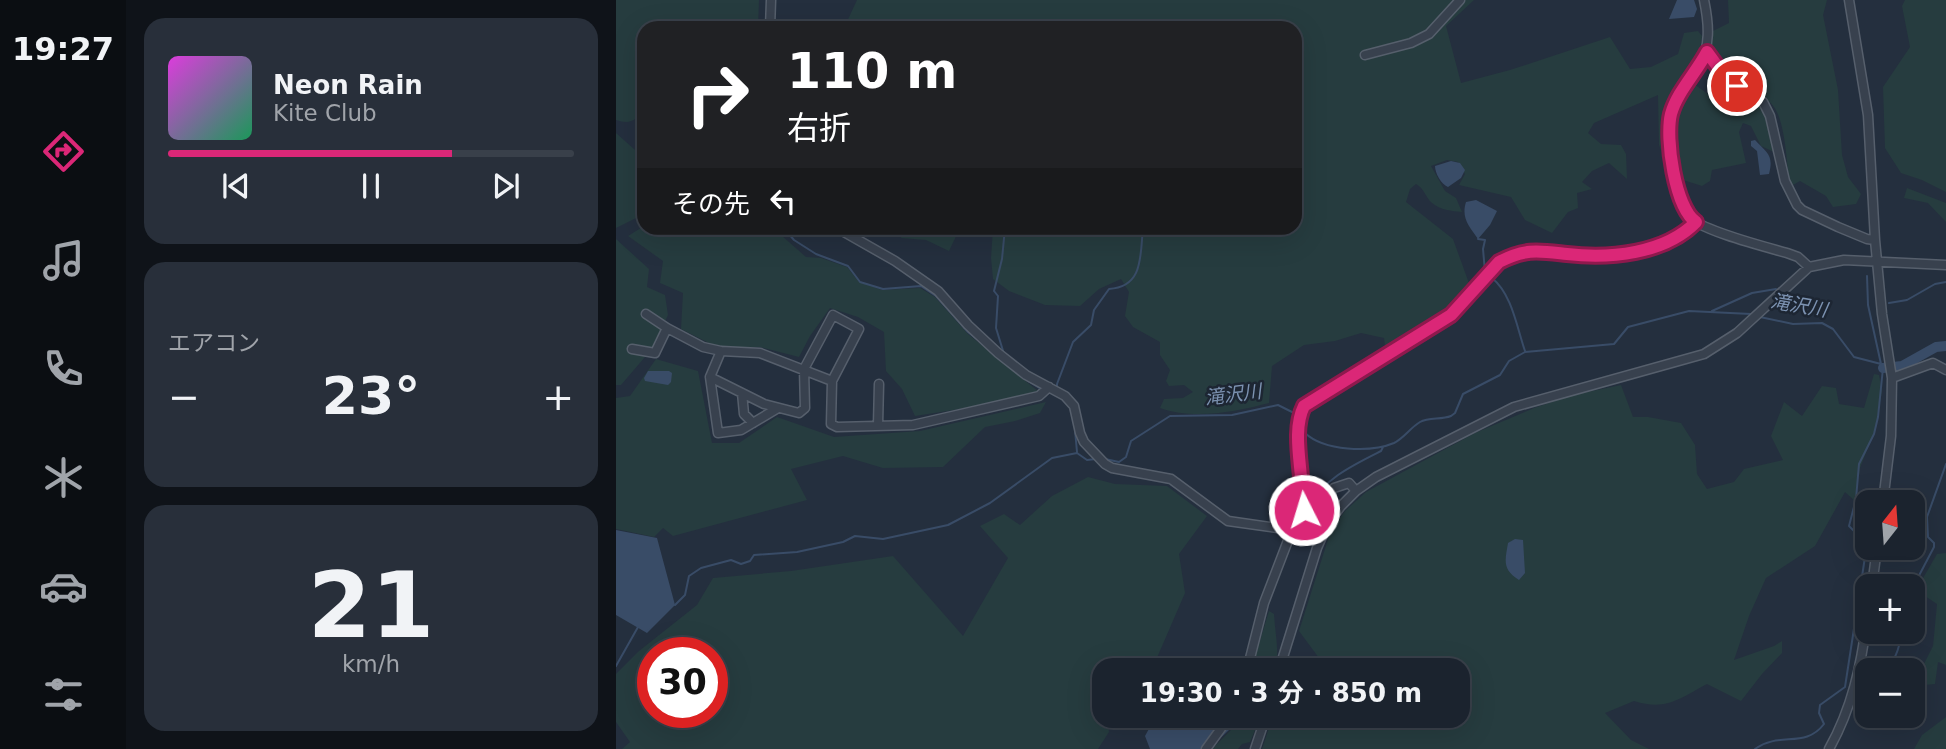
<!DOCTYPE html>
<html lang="ja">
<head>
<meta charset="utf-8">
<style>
	:root { --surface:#1b232e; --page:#282f3a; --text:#f1f3f6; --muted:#a0a4aa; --line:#39404a; --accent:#db2777 }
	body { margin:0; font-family:"DejaVu Sans","Noto Sans JP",sans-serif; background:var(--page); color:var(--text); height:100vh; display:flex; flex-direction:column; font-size:26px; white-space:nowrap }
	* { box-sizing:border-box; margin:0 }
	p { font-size:23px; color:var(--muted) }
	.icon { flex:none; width:38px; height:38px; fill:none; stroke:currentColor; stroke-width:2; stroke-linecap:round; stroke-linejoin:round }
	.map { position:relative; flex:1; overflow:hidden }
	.panel { display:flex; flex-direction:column; gap:18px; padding:18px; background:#0f1319; width:490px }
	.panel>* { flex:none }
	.banner { position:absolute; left:21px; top:21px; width:665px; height:214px; border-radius:21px; box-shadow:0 7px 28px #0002,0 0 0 2px var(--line); background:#202124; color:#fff; overflow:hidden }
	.needle { width:46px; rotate:17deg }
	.fabs { position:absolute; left:1239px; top:490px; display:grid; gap:14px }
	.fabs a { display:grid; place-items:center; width:70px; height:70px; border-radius:14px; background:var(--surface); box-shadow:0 7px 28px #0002,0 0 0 2px var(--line); font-size:35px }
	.speed { position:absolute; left:21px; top:637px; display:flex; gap:14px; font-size:35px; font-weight:700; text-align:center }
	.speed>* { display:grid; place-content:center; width:91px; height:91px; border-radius:50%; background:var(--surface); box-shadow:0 7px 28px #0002,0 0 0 2px var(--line); line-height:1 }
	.speed .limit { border:10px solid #d22; background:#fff; color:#111 }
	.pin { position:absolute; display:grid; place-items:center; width:60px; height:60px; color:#fff; margin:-30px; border:4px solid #fff; border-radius:50%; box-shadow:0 2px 7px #0007 }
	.me { position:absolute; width:77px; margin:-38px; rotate:355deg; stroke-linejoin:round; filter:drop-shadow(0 0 5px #0008) }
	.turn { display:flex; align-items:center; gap:24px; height:147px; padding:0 35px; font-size:32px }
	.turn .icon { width:91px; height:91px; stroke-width:2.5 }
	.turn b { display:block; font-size:49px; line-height:60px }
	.then { display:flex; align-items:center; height:66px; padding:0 35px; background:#0003; gap:14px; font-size:26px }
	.big { font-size:52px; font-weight:700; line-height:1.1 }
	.panel .tile { flex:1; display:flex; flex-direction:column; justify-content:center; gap:10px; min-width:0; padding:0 24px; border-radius:21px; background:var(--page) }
	.panel .dial { align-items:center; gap:0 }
	.dial b { font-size:91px; line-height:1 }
	.song { display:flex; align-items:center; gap:21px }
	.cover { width:84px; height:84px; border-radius:10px; background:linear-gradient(135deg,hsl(300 70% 55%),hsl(150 70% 35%)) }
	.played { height:7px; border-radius:4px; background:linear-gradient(90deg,var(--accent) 70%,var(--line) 70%) }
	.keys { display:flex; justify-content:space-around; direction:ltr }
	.heat { display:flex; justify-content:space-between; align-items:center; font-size:38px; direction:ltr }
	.trip { position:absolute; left:476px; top:658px; width:378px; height:70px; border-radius:21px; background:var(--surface); box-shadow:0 7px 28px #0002,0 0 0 2px var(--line); font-weight:700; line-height:70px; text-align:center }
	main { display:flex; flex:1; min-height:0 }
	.tabs { display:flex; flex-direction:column; width:126px; justify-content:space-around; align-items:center; background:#0b0e12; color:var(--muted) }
	.tabs .icon { width:49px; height:49px }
	.tabs .current { color:var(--accent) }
	.tabs b { font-size:32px; color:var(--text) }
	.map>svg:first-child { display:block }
</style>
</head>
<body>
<main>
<nav class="tabs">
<b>19:27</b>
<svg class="icon current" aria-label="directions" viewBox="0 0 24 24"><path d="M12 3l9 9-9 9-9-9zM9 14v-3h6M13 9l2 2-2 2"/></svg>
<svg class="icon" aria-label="music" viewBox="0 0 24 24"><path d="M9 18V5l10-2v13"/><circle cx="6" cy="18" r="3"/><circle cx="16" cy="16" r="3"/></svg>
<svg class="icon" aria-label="phone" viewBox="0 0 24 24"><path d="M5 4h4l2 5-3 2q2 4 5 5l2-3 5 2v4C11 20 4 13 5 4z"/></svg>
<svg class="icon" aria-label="climate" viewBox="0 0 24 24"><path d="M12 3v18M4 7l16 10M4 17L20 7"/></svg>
<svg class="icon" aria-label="car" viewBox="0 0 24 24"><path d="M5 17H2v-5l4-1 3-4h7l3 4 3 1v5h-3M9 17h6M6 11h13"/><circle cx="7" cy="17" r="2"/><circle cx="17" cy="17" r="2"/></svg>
<svg class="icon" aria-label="filters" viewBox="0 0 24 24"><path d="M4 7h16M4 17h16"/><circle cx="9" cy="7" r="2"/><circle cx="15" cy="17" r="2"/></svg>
</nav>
<section class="panel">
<div class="tile">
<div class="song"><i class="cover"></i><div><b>Neon Rain</b><p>Kite Club</p></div></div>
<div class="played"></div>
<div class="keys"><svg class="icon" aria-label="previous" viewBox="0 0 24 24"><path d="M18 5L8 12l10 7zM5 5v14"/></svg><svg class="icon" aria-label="pause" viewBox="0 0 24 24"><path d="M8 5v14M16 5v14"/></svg><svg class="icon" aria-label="next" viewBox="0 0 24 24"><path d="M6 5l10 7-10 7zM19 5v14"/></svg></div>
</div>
<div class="tile"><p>エアコン</p>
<div class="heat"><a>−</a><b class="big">23°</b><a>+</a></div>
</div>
<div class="tile dial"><b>21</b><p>km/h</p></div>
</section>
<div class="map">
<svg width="1330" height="749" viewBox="0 0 1330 749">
	<rect width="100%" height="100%" fill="#242f3e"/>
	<!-- green -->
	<path fill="#263c3f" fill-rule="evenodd" d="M0,0h143l-1,28h-114v81c-8,11 -13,16 -28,11z
		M241,0h617l-28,26 15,57 49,-13 100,-33 20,32 21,-2 27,-13 6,-21 14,-2 4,5c-3,30 -19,43 -31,69 -7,16 -6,32 -4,49l-5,-1 -3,-8 -1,-50 -64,28 -6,10 13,11 20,1 5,9 1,25 -18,-16 -17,8 -10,11 10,7 -15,4 1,15 -10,4 -16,21 -27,-13 -14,-23 -52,-12 6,-11 -7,-12 -11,-2 -16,6 14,25 11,7 6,14c-10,-1 -22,-2 -30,-9 -7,-6 -7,-14 -16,-19l-6,5 -4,13 47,37 17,47c-25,27 -52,48 -84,68l-2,-16 -23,-5 -26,8 -31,4 -32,21 -3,37c-34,9 -76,17 -109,5l4,-9 19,-1 10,-6 -9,-7 -15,1 -3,-5 4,-11 -10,-15v-13l-27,-15 -8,-11 4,-24 -8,-13 -22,10 -19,17 -35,-1 -36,-14 -16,-12 -2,-21 2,-30h302v-200h-451z
		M1112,0h99l-4,15 15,75 4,65 6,22 13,17 -5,10 -23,3 -7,-11 -26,-15 -7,4 -4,-3c-2,-19 -4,-60 -15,-75 -17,-25 -71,-32 -63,-75l18,-9z
		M1289,0h41v192l-24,-12 -21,-7 -16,-25 -2,-61 27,-40 -8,-41z
		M1078,84l29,21 8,-19 31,20 12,46 -13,-6 -10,-20 -8,-3 -4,9 7,31 -34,7 -2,11 -8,5 -25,-8 -4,-63z
		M0,133l28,25v56l-28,14z
		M1291,188l39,15v19l-18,-19 -24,-5z
		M28,226l129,2 33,29 15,1 26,9 12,15 23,8 38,-2 15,9 33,37 71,58 -66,15 -58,9 -13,-27 -16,-18 -2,-39 -26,-15 -28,-9 -20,28 -11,21 -39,-10h-43l-36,-18 2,-36 -23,-10 3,-22 -35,-25z
		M288,228h56l-11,23 -23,-11 -25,-2z
		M0,239l33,30 -2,18 18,8 3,20 -17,35 -30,35h-5z
		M40,359l42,12 14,72h27l38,-26 57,20 86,-6 126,-29 -6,11 -25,8 -30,6 -42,40 -60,1 -40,-12 -52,13 16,31 -134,36 -10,-8 -9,9 -38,-8v-131l14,-2z
		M1258,374l5,1 3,16 -7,39 -15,38 -5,33 -10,-9 -30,54 -49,32 -17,38 -15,44 40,-14 8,-5v12l-20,21 -21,27 -34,-17c-28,15 -41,27 -73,17l-29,12 26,27 18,9h-387l11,-33h18l30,6 3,-6h134v-46h-137l-2,-12 -20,-27 32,-101 14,-19 21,-19 109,-59 59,-25 39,-13 48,-10 12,32h15l33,6 14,22 2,29 10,15 27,-7 10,-13 39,-9 -12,-24 13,-34 18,14 20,-30 14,2 3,16 25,4z
		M472,477l27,7 52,2 40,30 -28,38 6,39 -29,67 -18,10h-34v19l-2,1 2,26h2l3,16 -11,17h-476l8,-7 -14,-20v-48l23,-23 58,-46 16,-27 78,-7 102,-15 70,80 45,-78 -28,-32 24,-12 16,11 32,-29zM37,653h59v59h-59z
		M1330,553v112l-8,-3 -3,22 -22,2v-16h-15l26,-6 9,-18 4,-42 -12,-8 -6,-11 18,-31z
		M653,611l5,3c1,20 6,38 1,56h-24z
		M623,716h22l-11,26 -8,2 -4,5h-26l21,-21z
		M1330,717v32h-32l8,-14z"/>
	<!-- water -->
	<path fill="#394c67" d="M1061,0h17l3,9 -3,8 -25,2z
		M1139,140c12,13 19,15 14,34l-9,1 -3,-24 -6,-5v-5z
		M835,161l9,2 5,7 -4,8 -13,9c-7,-3 -13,-14 -13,-21z
		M860,200l21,11 -7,14 -12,14c-9,-13 -17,-21 -12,-37z
		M32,371h21l3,2 -1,9 -3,3 -23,-4 -1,-3z
		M0,530l41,8 18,67 -28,28 -31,-18z
		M899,539l8,1 2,33 -6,7c-17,-11 -14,-19 -11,-37z
		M540,716h49l16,8v3l-19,22h-52l-5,-13z"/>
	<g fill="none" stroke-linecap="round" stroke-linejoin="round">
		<!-- stream -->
		<path stroke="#394c67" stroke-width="2" d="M168,228l10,12 22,14 32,12 12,16 23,7 38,-3 15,10 32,36 15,12
			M862,239l7,1 -2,9 2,23
			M1251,276l1,29 13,59
			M876,278c20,16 25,50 33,73
			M1273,303l18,-3 28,-16 11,-2
			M1096,311l40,-18 24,-4
			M388,354l-8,-26 2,-32 -4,-5 8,-32 3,-31
			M412,381l13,8
			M441,388v-4l16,-42 18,-17 3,-15 15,-21c35,-2 31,-34 34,-61
			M687,417l2,16c19,18 65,20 89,10 10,-5 16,-15 26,-21 9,-5 21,-2 31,-6l4,-3 8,-19 37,-19 9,-14 16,-9 89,-8 14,-17 61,-16 62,3
			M459,430l2,22
			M489,459l14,3 7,-5 5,-16 39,-25 62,-1 46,-10 20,10
			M692,508c15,-29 45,-43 73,-57l2,-4
			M1297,600v-13l21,-40v-4l-6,-6 -1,-20 19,-53
			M59,605l10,-10 4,-19 12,-8 30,-8 10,4 9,-3 4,-6 43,-3 46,-10 12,-6 28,3 65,-14 42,-22 62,-45 25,-5 10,7 9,-1
			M0,666l22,-39
			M1267,670c13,-8 17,-23 18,-38
			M1240,688h7l4,-4
			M601,740l20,-19 1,-5
			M1139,749c25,-18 50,0 69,-25l-5,-11 1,-8 25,-18 22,-143 -18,-18 7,-27 3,-35 15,-30 4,-17 5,-49 -2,-4 -27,-7 -21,-28 -11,-6 -29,1 -33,-7"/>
		<!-- river -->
		<path stroke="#394c67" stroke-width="10" d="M1267,368l19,-2 34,-19 10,-1"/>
		<!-- minor casing -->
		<g stroke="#565f6c" stroke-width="11">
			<path id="minor" d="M1088,0c5,24 7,47 -6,68 -6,11 -15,20 -21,31 -10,19 -7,38 -4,58 2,19 2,42 14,58 11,15 79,32 100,38l11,4 11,10
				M1233,0l19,115 7,125 7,74 10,64 -1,58 -8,66
				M154,28l1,-28
				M1091,53l16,21 40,28 7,14 15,65 12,24 5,5 36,17 29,12 8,1
				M749,55l46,-12 18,-9 31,-34
				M221,228l58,33 43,30 30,34 30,28 28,22 39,21 9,10 6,27 4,9 21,22 7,4 59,11 57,42 64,9
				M30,314l21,14 36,19 18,4 39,2 72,28
				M16,349l23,4 12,-25
				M105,351l-11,26 54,27 35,9 6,-5 -1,-39 29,-54 26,14 -27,52 -1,43 6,3 76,-2 126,-29 10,-9
				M94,377l8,56 23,-3 37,-22
				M1276,378l41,-15 13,7
				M126,393l2,21 9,9
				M262,425l1,-41
				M685,522l33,-34 15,-5 7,8
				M1256,586l5,-38
				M631,670l17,-67 28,-73c17,-18 12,-30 9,-52 -2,-23 -7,-52 3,-72l147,-91 48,-53c27,-15 40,-11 68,-8 42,4 98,0 129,-32
				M663,670l38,-122 10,-23 14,-19 15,-15 20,-14 138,-70 190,-53 33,-21 72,-66 35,-7 102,5
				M590,749l24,-33
				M639,749l11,-33
				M1213,749c23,-41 32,-83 38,-129"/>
		</g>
		<!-- minor -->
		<use href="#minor" stroke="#38414e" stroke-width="8"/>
	</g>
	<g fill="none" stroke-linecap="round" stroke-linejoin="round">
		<!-- route casing -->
		<g stroke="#8e194d" stroke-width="18">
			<path id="route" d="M688,510c2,-12 -2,-21 -3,-33 -2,-23 -7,-51 3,-71l147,-91 48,-53c27,-14 40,-11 68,-8 42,5 98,0 129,-32 -21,-14 -31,-84 -25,-108 6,-22 25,-41 36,-62l16,22 14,12"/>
		</g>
		<!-- route -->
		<use href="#route" stroke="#db2777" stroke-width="12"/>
	</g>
	<g text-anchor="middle" stroke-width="5" stroke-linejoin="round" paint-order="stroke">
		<!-- water labels -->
		<g font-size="19" font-style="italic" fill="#7c92b1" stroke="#1d2633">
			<text transform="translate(1183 305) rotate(10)" y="7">滝沢川</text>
			<text transform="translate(617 394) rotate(-7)" y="7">滝沢川</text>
		</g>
	</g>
</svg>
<div class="fabs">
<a><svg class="needle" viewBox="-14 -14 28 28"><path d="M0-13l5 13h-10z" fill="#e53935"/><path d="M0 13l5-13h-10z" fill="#a0a4aa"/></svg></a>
<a>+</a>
<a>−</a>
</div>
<div class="speed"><div class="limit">30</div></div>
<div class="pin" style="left:1121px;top:86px;background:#d93025"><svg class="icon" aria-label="arrive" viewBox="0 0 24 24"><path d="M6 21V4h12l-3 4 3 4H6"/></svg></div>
<svg class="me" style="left:688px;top:510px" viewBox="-20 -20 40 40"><circle r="17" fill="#db2777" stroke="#fff" stroke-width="3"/><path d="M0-11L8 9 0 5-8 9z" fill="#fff"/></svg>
<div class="trip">19:30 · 3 分 · 850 m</div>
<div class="banner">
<div class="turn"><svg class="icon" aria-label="right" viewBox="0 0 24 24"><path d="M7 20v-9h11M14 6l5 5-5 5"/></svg><div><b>110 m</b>右折</div></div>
<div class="then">その先<svg class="icon" aria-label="left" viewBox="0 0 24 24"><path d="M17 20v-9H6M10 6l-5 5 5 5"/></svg></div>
</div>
</div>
</main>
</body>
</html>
